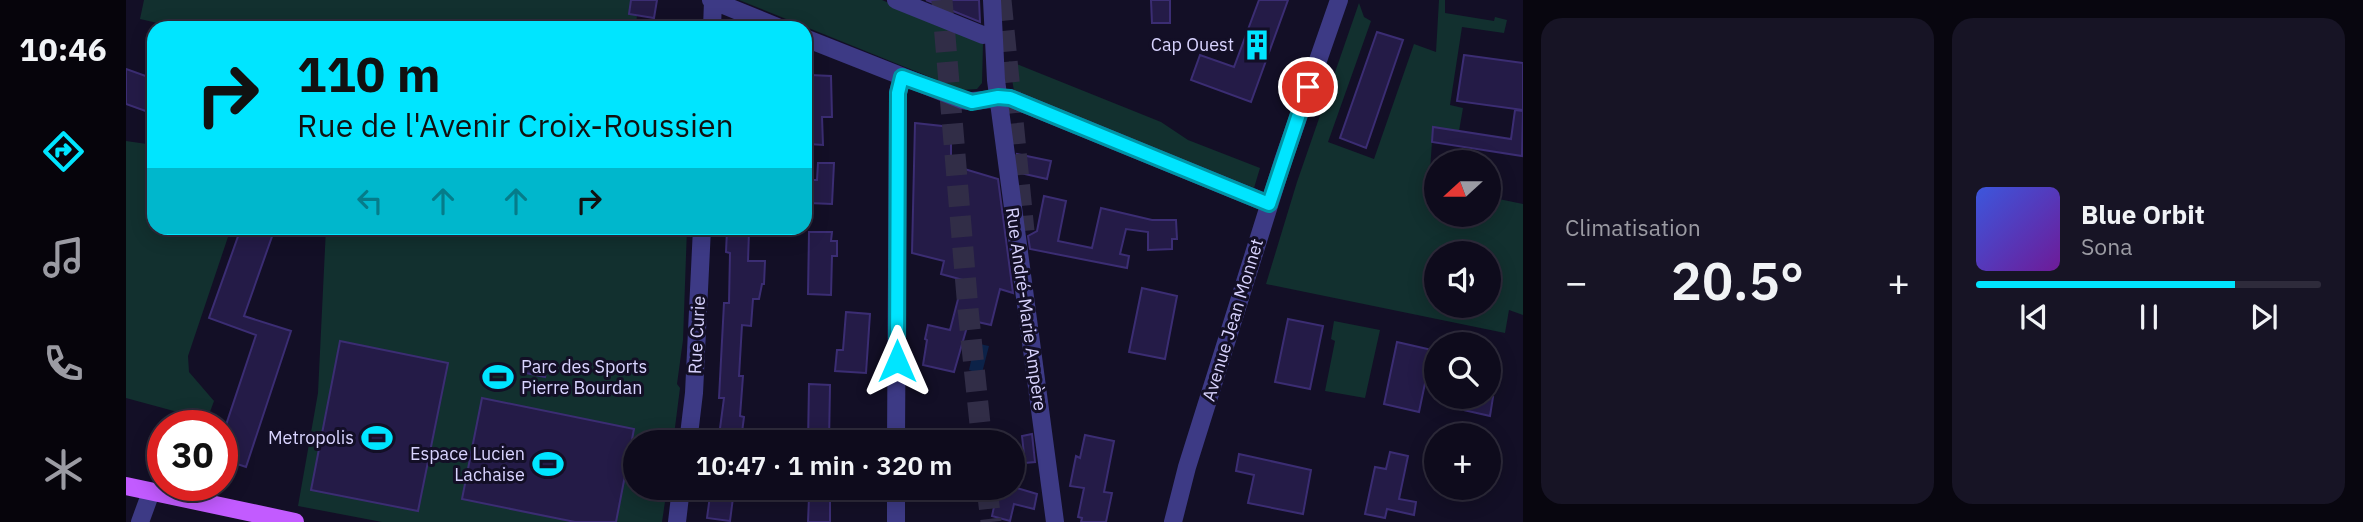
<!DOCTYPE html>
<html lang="fr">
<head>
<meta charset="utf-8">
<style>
	:root { --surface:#0e0b1c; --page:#171425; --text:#f1f3f6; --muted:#9b9ba3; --line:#2e2b3b; --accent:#00e5ff }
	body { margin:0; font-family:"IBM Plex Sans",sans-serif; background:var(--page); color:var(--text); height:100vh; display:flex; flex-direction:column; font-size:26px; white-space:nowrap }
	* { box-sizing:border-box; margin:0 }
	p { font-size:23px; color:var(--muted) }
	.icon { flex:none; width:38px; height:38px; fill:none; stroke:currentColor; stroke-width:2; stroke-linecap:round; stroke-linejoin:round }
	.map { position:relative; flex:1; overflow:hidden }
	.panel { display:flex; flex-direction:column; gap:18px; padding:18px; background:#08060f; width:840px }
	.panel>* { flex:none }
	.guide { position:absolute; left:21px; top:21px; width:665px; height:214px; border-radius:21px; box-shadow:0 4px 18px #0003,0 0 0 2px var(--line); background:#00e5ff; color:#111; overflow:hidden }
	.needle { width:46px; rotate:249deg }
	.controls { position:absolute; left:1298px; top:150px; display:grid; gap:14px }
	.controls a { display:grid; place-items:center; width:77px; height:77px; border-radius:50%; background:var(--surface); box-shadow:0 4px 18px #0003,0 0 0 2px var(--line); font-size:35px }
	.speed { position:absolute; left:21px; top:410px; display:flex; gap:14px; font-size:35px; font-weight:700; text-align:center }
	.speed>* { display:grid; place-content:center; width:91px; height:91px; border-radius:50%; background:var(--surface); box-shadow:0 4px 18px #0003,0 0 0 2px var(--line); line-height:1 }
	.speed .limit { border:10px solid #d22; background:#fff; color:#111 }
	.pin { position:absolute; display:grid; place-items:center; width:60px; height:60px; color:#fff; margin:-30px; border:4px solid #fff; border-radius:50%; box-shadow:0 2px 7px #0007 }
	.me { position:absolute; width:77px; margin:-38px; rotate:0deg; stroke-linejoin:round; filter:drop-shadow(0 0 5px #0008) }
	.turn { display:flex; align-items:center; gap:24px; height:147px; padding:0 35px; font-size:32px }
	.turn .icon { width:91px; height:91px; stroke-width:2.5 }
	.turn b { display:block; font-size:49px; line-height:60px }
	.lanes { display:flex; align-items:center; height:66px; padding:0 35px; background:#0003; justify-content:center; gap:35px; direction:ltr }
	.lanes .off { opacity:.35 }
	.big { font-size:52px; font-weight:600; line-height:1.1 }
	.panel .card { flex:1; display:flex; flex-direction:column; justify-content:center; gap:10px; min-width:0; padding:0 24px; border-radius:21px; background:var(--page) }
	.song { display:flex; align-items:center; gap:21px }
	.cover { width:84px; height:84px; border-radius:10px; background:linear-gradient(135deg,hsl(230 70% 55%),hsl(280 70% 35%)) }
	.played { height:7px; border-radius:4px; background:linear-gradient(90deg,var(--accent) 75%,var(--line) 75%) }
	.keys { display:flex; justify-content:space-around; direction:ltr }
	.heat { display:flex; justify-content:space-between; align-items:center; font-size:38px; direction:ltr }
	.panel .tiles { flex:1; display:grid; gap:18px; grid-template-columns:repeat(2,1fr) }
	.trip { position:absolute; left:497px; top:430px; width:402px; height:70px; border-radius:35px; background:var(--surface); box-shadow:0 4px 18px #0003,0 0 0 2px var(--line); font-weight:600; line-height:70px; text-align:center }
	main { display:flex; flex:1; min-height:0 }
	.menu { display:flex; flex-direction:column; width:126px; justify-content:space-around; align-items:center; background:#06040b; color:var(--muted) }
	.menu .icon { width:49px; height:49px }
	.menu .on { color:var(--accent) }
	.menu b { font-size:32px; color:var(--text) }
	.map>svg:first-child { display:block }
</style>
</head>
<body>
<main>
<nav class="menu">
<b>10:46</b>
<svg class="icon on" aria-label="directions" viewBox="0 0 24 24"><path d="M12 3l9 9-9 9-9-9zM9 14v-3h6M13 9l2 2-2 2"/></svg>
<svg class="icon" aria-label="music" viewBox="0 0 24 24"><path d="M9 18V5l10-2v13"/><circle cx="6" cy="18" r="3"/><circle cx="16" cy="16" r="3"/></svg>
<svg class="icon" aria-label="phone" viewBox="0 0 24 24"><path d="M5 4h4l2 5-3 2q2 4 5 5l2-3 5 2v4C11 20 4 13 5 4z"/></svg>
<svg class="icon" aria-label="climate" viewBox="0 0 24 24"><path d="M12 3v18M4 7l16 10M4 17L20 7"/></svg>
</nav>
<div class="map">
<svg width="1397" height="522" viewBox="0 0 1397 522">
	<rect width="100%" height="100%" fill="#130f26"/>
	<!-- green -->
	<path fill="#12302f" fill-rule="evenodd" d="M18,0h494l-2,28h-457l-39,-9z
		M613,0h143l101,44 -1,39 -5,6 -15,1z
		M1313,0h6v13l49,8 1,-4 12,3 -3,13 -42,-6 -12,78 13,3 -4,23 -26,-4 -4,58 8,2v28h52v-18l34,7v111l-14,-5 -4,23 -239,-49 31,-102 62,-179 5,14 7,4 -43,121 46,17 40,-115 22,8zM1311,254h52v52h-52z
		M883,61l152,61 27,18 72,28 -6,20 -240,-97z
		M0,141l28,4v83h77l-43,128 1,16 25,29 -7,19 -81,-22z
		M200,228h361l-4,112 -6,44 3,4 -7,55h-38v45h32l-5,34h-280l-84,-16 20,-113z
		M1208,321l46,9 -15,68 -40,-7 10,-50 -4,-2z"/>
	<!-- water -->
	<path fill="#0c2248" d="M849,343l14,3 -7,27 -3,-1 -2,5 -6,-2 1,-4 -3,-1z"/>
	<!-- building -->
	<path fill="#241b47" stroke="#3b2d73" stroke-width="2" d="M505,0h26l-3,18 -25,-4z
		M800,0h53l1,22z
		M1025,0h19v23h-18z
		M1133,0h29l-37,102 -60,-22 9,-25 34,12z
		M1251,32l26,8 -37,108 -26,-10z
		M1338,55l59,8v47l-66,-9z
		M0,69l28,10v35l-28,-10z
		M684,75l21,1 1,41h-10l1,28 -14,-1z
		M1389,110l8,1 -1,45 -90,-14 1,-15 78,12z
		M789,123l36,4v38l47,14 15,114 -13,-4 -9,36 -22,-5 -15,52 -31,-7 4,-25 -2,-1 3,-14 22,5 13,-50 -22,-6 3,-13 -32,-8z
		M891,154l34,7 -4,18 -27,-6z
		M692,163h16l-2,41 -23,-1v-23h8z
		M918,196l22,5 -8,40 34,7 9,-40 51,12h24l1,19h-5v10l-24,1v-18l-22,-3 -6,25 9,2 -2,12 -97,-19 -2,-13 9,-5z
		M115,228h34l-31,88 47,15 -45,136 -24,-8v-22l34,-102 -47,-17z
		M601,230l22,1 -1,30h17l-1,23h-2l-3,15h-6l-2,27 -9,-1 -3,51h4l-3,40 4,1 -3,23 -22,-4 5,-38h-5l5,-95h5l1,-50 -4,-1z
		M683,232h23l-1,9h6v15h-5l-1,39 -23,-1z
		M1016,288l35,8 -12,63 -36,-7z
		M720,312l24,2 -4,59 -31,-2 2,-21h6z
		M1162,319l35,7 -13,63 -35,-7z
		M214,341l108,22 -30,148 -107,-21z
		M1271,342l35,8 -13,62 -35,-8z
		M397,360l25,5 -3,12 -24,-5z
		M683,384l21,1 -1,58h-21z
		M1335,397h32l-3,19 -31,-7z
		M356,398l152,31 -18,93h-41l-113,-23z
		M906,434l3,28 -10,1 -3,-27z
		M959,435l29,6 -10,51 8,1 -6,29h-25l1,-4 -4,-1 6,-29 -14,-2 6,-30 4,2z
		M1264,452l18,4 -9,43 17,3 -2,13 -27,-6 -2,9 -20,-4 10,-47 11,2z
		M1113,454l72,16 -8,44 -55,-11 6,-28 -18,-4z
		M585,488l23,2 -4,31 -23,-3z
		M872,488h19l20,6 -3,15 -20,-5 -4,17 -18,-5z
		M683,497l21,1v24h-22z"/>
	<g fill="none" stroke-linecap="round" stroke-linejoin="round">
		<!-- highway-tunnel -->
		<path stroke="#312d47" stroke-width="21" stroke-dasharray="21 10" stroke-linecap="butt" d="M816,0l26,309 14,134
			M875,0l23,231
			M861,488l4,34"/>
		<!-- minor -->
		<path stroke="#3d3a85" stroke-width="18" d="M585,0l69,28
			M770,0l87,35
			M866,0l4,80 59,442
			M586,28l1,-27
			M679,38l157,62c17,4 31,-4 48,-2l259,106
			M562,443l6,-50 8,-165
			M770,443l2,-350 4,-16
			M14,522l11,-30
			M551,522l4,-34
			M770,522v-34
			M1047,522l14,-55 96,-306 56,-161"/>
		<!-- major -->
		<path stroke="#c25bff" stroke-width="18" d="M0,486l169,36"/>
	</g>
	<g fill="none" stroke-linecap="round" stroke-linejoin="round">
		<!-- route casing -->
		<g stroke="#0095a6" stroke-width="18">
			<path id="route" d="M771,361l1,-268 4,-16 70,25 26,-5 12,1 259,106 39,-117"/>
		</g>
		<!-- route -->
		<use href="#route" stroke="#00e5ff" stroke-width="12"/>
	</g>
	<!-- icons -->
	<defs>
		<g id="building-bare" transform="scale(2.415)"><path d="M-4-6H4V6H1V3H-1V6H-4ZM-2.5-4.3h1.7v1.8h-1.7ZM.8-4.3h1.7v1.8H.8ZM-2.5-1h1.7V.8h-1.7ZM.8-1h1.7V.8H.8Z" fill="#00e5ff" stroke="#130f26" stroke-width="2.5" paint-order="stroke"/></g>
		<g id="stadium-bare" transform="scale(2.415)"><path d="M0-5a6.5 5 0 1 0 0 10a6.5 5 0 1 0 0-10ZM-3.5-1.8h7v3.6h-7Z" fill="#00e5ff" stroke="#130f26" stroke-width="2.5" paint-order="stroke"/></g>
	</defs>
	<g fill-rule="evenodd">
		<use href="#building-bare" x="1131" y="45"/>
		<use href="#stadium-bare" x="372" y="377"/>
		<use href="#stadium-bare" x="251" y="438"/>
		<use href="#stadium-bare" x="422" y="464"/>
	</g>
	<g text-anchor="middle" stroke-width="6" stroke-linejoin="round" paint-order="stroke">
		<!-- poi labels -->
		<g font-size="18" fill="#d9d4ff" stroke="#130f26" text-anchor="end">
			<text x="1108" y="51">Cap Ouest</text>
			<text x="395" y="373" text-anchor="start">Parc des Sports<tspan x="395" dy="21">Pierre Bourdan</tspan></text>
			<text x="228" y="444">Metropolis</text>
			<text x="399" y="460">Espace Lucien<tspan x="399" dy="21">Lachaise</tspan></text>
		</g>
		<!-- street labels -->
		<g font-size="18" fill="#d9d4ff" stroke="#130f26">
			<text transform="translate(900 309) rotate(82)" y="6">Rue André-Marie Ampère</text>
			<text transform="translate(1107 320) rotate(-73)" y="6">Avenue Jean Monnet</text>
			<text transform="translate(571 335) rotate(-87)" y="6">Rue Curie</text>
		</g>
	</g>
</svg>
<div class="controls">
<a><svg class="needle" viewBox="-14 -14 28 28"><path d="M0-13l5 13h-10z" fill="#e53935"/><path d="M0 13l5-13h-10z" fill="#9b9ba3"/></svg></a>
<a><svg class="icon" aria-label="sound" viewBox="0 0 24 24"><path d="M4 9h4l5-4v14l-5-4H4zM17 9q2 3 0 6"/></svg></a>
<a><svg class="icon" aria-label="search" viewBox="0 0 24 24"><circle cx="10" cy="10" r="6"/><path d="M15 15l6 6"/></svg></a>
<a>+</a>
</div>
<div class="speed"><div class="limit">30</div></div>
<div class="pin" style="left:1182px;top:87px;background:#d93025"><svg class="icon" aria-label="arrive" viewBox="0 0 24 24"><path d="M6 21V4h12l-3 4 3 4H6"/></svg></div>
<svg class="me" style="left:771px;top:361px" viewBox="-20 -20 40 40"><path d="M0-17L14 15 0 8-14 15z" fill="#00e5ff" stroke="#fff" stroke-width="4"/></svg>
<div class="trip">10:47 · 1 min · 320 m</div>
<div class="guide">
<div class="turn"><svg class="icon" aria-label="right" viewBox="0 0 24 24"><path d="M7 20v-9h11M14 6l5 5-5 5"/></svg><div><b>110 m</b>Rue de l'Avenir Croix-Roussien</div></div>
<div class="lanes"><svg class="icon off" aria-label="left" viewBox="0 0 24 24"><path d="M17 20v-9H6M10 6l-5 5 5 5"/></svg><svg class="icon off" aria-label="ahead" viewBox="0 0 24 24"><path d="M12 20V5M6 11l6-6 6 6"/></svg><svg class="icon off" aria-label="ahead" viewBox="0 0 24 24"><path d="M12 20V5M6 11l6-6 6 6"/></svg><svg class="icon" aria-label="right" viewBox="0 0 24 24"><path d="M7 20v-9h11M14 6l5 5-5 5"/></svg></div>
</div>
</div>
<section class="panel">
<div class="tiles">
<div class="card"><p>Climatisation</p>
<div class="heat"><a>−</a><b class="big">20.5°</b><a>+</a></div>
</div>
<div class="card">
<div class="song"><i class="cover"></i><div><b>Blue Orbit</b><p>Sona</p></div></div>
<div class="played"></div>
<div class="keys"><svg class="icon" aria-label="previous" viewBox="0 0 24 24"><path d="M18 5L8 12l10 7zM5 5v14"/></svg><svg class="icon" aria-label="pause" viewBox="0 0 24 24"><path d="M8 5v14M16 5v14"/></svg><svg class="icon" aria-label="next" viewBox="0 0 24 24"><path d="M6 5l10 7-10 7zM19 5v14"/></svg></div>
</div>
</div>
</section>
</main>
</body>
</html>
